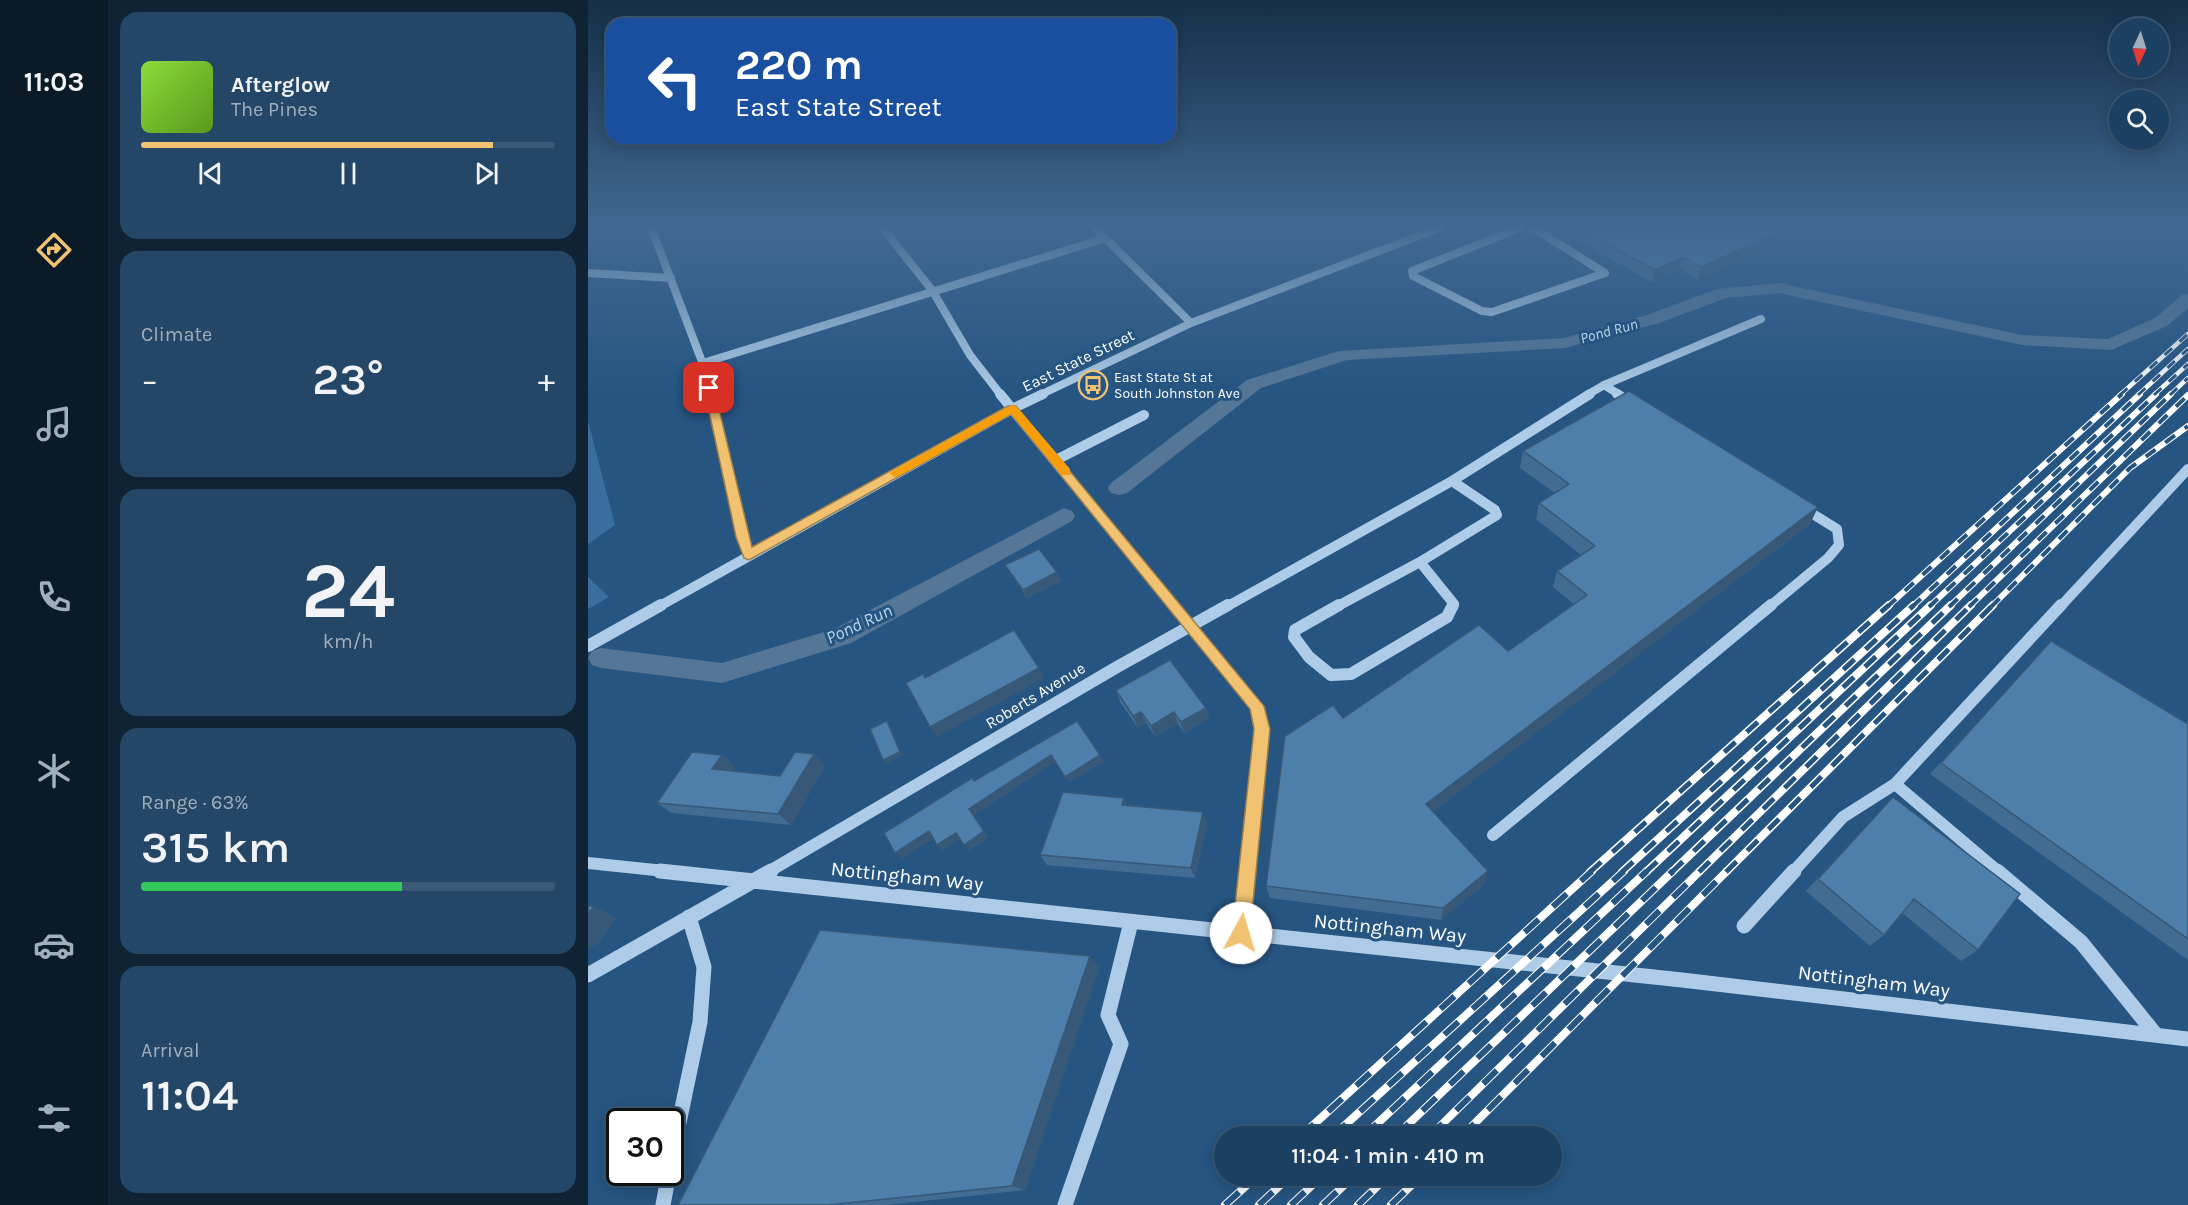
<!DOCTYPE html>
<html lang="en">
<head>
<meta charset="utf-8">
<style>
	:root { --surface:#1c4061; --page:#254767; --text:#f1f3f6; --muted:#a0afbd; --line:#3a5976; --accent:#f0c272 }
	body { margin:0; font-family:Karla,sans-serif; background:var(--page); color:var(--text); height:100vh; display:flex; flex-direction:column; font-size:22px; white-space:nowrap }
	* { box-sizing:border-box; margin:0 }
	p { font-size:20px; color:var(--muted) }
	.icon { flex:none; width:33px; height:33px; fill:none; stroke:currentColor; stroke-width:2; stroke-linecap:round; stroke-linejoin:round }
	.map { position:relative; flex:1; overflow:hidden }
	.side { display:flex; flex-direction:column; gap:12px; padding:12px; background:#0f2335; width:480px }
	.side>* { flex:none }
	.banner { position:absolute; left:18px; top:18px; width:570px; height:126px; border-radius:18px; box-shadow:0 3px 15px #0003,0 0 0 2px var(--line); background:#1a4fa0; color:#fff; overflow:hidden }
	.needle { width:39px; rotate:184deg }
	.controls { position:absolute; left:1521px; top:18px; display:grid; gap:12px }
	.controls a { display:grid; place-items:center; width:60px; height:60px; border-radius:50%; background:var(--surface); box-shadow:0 3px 15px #0003,0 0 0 2px var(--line); font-size:30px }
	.speed { position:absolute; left:18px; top:1108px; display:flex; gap:12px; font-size:30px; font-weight:700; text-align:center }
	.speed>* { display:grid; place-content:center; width:78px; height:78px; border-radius:50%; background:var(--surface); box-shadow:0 3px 15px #0003,0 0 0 2px var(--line); line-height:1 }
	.speed .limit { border:3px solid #111; border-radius:9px; background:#fff; color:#111 }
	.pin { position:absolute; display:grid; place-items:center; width:51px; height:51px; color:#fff; margin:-26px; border-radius:12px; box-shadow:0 3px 9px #0006 }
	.me { position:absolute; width:66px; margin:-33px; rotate:6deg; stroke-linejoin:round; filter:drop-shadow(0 0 4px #0008) }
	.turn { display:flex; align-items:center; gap:21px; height:126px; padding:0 30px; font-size:27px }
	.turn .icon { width:78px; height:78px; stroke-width:2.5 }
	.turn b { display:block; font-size:42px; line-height:51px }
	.big { font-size:45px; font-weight:600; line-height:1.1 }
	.side .tile { flex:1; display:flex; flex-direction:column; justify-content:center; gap:9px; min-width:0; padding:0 21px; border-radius:18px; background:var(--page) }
	.side .dial { align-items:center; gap:0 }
	.dial b { font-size:78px; line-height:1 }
	.song { display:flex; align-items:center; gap:18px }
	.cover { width:72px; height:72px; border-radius:9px; background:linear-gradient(135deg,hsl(90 70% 55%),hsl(90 70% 35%)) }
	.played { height:6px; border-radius:3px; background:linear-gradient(90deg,var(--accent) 85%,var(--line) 85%) }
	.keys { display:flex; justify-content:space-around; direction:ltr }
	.heat { display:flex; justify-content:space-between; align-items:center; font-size:33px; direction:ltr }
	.charge { height:9px; border-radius:4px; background:linear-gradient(90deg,#34c759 63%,var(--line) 0) }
	.trip { position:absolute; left:626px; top:1126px; width:348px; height:60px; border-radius:30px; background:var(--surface); box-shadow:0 3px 15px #0003,0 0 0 2px var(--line); font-weight:600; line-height:60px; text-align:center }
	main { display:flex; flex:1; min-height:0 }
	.tabs { display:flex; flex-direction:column; width:108px; justify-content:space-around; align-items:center; background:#0b1a27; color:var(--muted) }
	.tabs .icon { width:42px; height:42px }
	.tabs .on { color:var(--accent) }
	.tabs b { font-size:27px; color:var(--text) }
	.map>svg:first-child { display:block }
</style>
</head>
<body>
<main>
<nav class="tabs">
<b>11:03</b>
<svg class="icon on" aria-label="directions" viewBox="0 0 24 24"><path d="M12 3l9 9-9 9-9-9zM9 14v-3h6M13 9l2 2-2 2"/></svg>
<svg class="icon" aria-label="music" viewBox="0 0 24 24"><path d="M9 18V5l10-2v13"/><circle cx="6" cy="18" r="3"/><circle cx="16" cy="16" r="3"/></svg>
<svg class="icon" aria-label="phone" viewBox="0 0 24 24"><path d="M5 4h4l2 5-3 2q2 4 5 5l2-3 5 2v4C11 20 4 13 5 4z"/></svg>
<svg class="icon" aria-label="climate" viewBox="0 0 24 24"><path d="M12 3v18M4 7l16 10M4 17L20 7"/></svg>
<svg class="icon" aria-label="car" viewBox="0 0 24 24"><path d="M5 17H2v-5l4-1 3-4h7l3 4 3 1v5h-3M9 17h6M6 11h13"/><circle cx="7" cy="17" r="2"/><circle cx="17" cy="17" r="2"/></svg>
<svg class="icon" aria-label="filters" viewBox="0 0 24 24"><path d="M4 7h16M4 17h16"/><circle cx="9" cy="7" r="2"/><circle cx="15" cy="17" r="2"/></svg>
</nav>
<section class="side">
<div class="tile">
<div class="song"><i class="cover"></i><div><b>Afterglow</b><p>The Pines</p></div></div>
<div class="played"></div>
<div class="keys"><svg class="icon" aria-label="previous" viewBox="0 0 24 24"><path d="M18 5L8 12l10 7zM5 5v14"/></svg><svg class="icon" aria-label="pause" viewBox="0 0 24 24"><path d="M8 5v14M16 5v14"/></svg><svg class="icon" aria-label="next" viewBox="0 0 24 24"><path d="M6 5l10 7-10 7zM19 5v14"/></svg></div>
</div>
<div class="tile"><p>Climate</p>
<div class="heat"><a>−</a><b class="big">23°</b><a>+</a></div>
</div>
<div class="tile dial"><b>24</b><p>km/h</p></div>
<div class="tile"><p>Range · 63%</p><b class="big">315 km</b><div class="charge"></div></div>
<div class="tile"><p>Arrival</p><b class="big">11:04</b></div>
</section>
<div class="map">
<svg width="1600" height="1205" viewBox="0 0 1600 1205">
	<rect width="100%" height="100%" fill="#265581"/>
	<!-- green -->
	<path fill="#3a6e9f" d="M0,421l27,104 -27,19z
		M0,577l21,20 -21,12z"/>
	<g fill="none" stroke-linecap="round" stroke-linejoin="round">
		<!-- canal -->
		<path fill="#557696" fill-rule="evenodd" d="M1191,283l243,52 86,4 47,-21 27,-23 6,-1v14l-21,18 -56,24 -89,-5 -243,-52 -53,5 -67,25 -94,25 -218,12 -86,28 -134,105 -8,2 -8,-2 -3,-5 3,-5 136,-103 92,-29 225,-13 83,-23 70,-26z
			M476,508l8,3 3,5 -3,5 -221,122 -129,40 -121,-15 -9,-3 -4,-7 4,-7 9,-3 121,15 112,-34z"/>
		<!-- minor-far3 -->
		<path stroke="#aecce7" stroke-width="8" d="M63,227l53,140 6,28
			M294,227l50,63 38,65 31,40
			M506,227l97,96
			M934,227l-110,44 1,5 69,35 10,1 113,-39 -73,-46
			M0,273l83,5
			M115,363l403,-125
			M1016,385l16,10
			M452,395l151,-72 251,-96
			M999,395l17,-10 157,-66"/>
		<!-- minor-far2 -->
		<path stroke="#aecce7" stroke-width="10" d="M122,394l32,143 7,18
			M412,394l174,213
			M1029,394l14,9
			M468,460l88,-45
			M832,562l34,42 -1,3
			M832,562l77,-47 -2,-5 -43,-29
			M70,607l354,-198 31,-15
			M638,607l226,-126 138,-87
			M748,607l84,-45
			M1181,607l59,-49 11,-13 -2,-16 -34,-21
			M1472,607l128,-138"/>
		<!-- minor-far1 -->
		<path stroke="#aecce7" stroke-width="12" d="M585,605l83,101 6,23 -15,143
			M751,605l-44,25 -1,7 15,20 22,18 20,-1 96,-57 6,-12
			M0,646l73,-41
			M1307,784l166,-179
			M905,835l278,-230
			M0,863l86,9
			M180,872l349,-205 111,-62
			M1205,872l50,-55 52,-33 104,88"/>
		<!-- minor -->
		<path stroke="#aecce7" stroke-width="15" d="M72,871l1022,109 506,59
			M1409,871l84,71 75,93
			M1156,926l50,-55
			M653,933l6,-62
			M0,975l183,-104
			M82,1166l30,-144 4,-55 -15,-50
			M75,1205l6,-32
			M477,1205l56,-161 -13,-29 23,-93"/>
		<!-- rail-far3 casing -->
		<g stroke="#fff" stroke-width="4.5">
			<path id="rail-far3" d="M1532,395l68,-61
				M1550,395l50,-46
				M1566,395l34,-31
				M1582,395l18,-17"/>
		</g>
		<!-- rail-far2 casing -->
		<g stroke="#fff" stroke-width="6">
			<path id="rail-far2" d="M1299,607l235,-213
				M1324,607l228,-213
				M1341,607l227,-213
				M1361,607l222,-213
				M1381,607l219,-212
				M1403,607l139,-139 58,-42"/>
		</g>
		<!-- rail-far1 casing -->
		<g stroke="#fff" stroke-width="8">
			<path id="rail-far1" d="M1002,872l299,-267
				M1034,872l292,-267
				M1058,872l285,-267
				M1084,872l279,-267
				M1111,872l272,-267
				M1138,872l267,-267"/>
		</g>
		<!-- rail casing -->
		<g stroke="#fff" stroke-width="8">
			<path id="rail" d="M712,1137l292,-266
				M744,1137l292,-266
				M775,1137l284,-266
				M807,1137l278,-266
				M841,1137l271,-266
				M873,1137l266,-266
				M637,1205l32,-29
				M671,1205l31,-29
				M703,1205l31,-29
				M735,1205l31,-29
				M770,1205l30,-29
				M803,1205l30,-29"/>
		</g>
		<!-- rail-far3 -->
		<use href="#rail-far3" stroke="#265581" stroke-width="3" stroke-dasharray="10" stroke-linecap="butt"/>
		<!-- rail-far2 -->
		<use href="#rail-far2" stroke="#265581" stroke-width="4" stroke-dasharray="12" stroke-linecap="butt"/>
		<!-- rail-far1 -->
		<use href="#rail-far1" stroke="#265581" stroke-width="5" stroke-dasharray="15" stroke-linecap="butt"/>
		<!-- rail -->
		<use href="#rail" stroke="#265581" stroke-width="6" stroke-dasharray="19" stroke-linecap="butt"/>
	</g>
	<!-- wall -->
	<path fill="#436c92" d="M977,227h245l-112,52 -19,-10 -27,13 -88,-49z
		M935,451l295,56 -8,17 -377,287 52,73 -44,36 -171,-22 -4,-12 77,-168 165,-67 66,-47 -21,-17 4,-16 24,-16 -45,-36 3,-16 16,-10 -35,-25z
		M417,565l52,7 4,9 -34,17 -17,-25z
		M1463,641l135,82 2,-3v240l-258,-186z
		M528,690l90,18 3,11 -25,14 -6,-9 -23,13 -9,-14 -8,5 -18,-26z
		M134,755l13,11 -4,5 49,5 45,-11 -34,60 -119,-12 -15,-10z
		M1305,797l85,153 -17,11 -59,-48 -18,22 -14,11 -64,-55z
		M536,798l4,8 79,17 -12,55 -148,-13 -7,-10z
		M511,967l-74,223 -138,15h-209z"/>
	<!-- shaded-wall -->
	<path fill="#375877" d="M1201,227h21l-112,52 3,-12z
		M1095,257l-4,12 -27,13 3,-12z
		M1230,507l-8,17 -385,294 1,-14z
		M469,572l4,9 -34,17 -4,-8z
		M451,668l5,10 -107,59 -7,-10z
		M618,708l3,11 -25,14 -3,-11z
		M553,712l5,11 -8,5 -5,-12z
		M586,712l4,12 -23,13 -4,-11z
		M299,721l3,4 13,30 -17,9 -3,-4z
		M226,754l11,11 -34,60 -13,-11z
		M134,755l13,11 -10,14 -13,-11z
		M463,755l4,7 -81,53 15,22 -20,14 -5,-6 5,-36z
		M512,755l3,7 -34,21 -4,-6z
		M536,798l6,11 -8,-4z
		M615,812l4,11 -12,55 -4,-10z
		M341,831l6,7 -33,21 -7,-6z
		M368,833l5,6 -18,12 -6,-6z
		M900,871l-3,13 -44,36 2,-12z
		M6,906l22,12 -18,26 -10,4v-34z
		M502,956l9,11 -74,223 -13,-4z"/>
	<!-- building -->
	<path fill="#4e7eaa" stroke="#375877" stroke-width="1.5" d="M987,227h214l-88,40 -18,-10 -28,13z
		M1041,391l189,116 -392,297 62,67 -45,37 -177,-22 19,-150 48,-31 10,13 136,-93 29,26 79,-56 -30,-24 38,-25 -56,-43 30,-19 -46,-33z
		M451,549l18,23 -34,18 -18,-25z
		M426,630l25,38 -109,59 -24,-44 17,-9 2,4z
		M1463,641l137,83v215l-247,-176z
		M582,660l36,48 -25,14 -7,-10 -23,14 -10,-14 -8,4 -17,-26z
		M299,721l13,31 -17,8 -13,-31z
		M489,721l23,34 -35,22 -14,-22 -82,54 15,22 -20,14 -8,-12 -19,12 -8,-14 -34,22 -11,-20 88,-55 2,3z
		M104,752l30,3 -10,14 68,7 15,-24 19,2 -36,60 -121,-11z
		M475,792l61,6 -2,7 81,7 -12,56 -151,-13z
		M1305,797l127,97 -42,56 -64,-51 -30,36 -66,-56z
		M0,906h6l-6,8z
		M232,930l270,26 -78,230 -184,19h-150z"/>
	<!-- sky -->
	<linearGradient id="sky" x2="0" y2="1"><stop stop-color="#152f47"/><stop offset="0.57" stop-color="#416892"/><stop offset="1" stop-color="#416892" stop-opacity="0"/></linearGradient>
	<rect width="1600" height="395" fill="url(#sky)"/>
	<!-- route -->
	<path fill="#f0c272" stroke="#9c7e4a" stroke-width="1.5" d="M121,385l5,3 38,159 256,-141h8l248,300 6,23 -20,204 -3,7 -6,2 -7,-2 -2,-7 22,-204 -4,-20 -239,-295 -262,146 -5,-2 -8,-21 -32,-149z"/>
	<!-- slow -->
	<path fill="#f59e0b" d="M424,405l4,1 54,63v6h-8l-51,-61 -112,62 -4,1 -6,-4z"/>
	<!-- icons -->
	<defs>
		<g id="bus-ring" transform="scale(1.5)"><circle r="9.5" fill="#265581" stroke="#f0c272" stroke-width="1.5"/><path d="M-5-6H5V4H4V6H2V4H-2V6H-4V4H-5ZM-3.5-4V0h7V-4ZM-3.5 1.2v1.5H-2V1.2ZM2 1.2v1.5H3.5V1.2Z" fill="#f0c272"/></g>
	</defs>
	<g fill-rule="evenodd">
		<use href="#bus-ring" x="505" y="385"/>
	</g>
	<g text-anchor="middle" stroke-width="6" stroke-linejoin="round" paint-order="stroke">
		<!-- far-poi labels -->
		<g font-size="14" fill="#fff" stroke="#265581" text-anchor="start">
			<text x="526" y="382">East State St at<tspan x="526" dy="16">South Johnston Ave</tspan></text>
		</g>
		<!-- far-water labels -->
		<g font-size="15" font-style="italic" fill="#b9d5ee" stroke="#265581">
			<text transform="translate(1021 331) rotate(-15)" y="5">Pond Run</text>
		</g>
		<!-- street labels -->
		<g font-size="16" fill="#fff" stroke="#265581">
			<text transform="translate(490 360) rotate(-26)" y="6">East State Street</text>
			<text transform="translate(447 695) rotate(-31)" y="6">Roberts Avenue</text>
		</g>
		<!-- water labels -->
		<g font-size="18" font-style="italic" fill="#b9d5ee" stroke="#265581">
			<text transform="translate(271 624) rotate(-25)" y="6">Pond Run</text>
		</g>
		<!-- near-street labels -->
		<g font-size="20" fill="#fff" stroke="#265581">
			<text transform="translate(319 876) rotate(6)" y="7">Nottingham Way</text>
			<text transform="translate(802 928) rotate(6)" y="7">Nottingham Way</text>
			<text transform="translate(1286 981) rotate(7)" y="7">Nottingham Way</text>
		</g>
	</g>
</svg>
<div class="controls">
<a><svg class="needle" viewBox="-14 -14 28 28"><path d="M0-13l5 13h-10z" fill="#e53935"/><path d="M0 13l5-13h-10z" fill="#a0afbd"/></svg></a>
<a><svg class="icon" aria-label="search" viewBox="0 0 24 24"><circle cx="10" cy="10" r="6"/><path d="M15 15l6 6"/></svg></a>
</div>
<div class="speed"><div class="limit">30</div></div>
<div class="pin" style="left:121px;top:388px;background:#d93025"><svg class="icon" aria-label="arrive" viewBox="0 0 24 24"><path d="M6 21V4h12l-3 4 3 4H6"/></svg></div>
<svg class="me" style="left:653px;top:933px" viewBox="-20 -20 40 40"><circle r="19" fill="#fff"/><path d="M0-13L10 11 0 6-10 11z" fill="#f0c272"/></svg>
<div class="trip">11:04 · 1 min · 410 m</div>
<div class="banner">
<div class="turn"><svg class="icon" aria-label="left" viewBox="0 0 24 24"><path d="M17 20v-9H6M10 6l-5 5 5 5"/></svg><div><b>220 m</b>East State Street</div></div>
</div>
</div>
</main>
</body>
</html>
